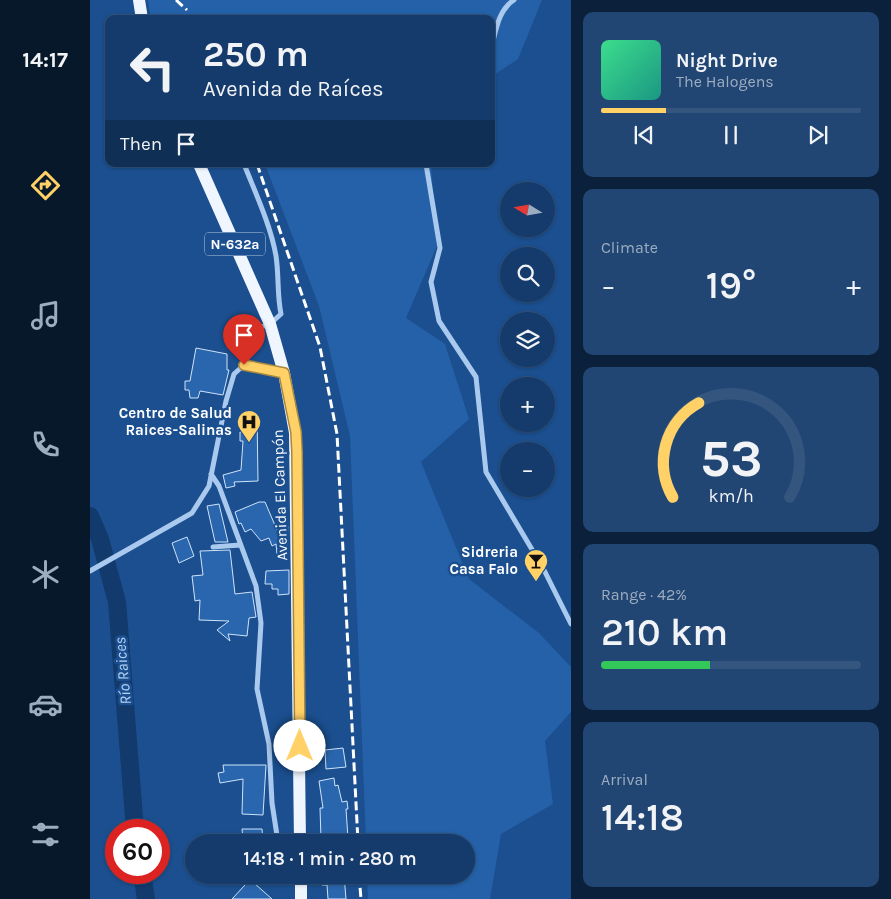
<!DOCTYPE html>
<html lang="en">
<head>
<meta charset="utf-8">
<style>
	:root { --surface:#143b6b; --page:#214673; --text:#f1f3f6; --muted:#9dadc1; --line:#33557e; --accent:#ffd166 }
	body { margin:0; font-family:Karla,sans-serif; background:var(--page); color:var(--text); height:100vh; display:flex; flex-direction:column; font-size:19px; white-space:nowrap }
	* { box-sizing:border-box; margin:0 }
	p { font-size:16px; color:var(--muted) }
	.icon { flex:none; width:28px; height:28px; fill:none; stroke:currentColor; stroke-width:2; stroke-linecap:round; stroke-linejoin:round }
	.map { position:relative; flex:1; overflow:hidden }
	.panel { display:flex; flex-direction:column; gap:12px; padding:12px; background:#0b203b; width:320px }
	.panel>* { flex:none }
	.banner { position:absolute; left:15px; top:15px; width:390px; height:152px; border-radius:10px; box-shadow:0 1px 4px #0004,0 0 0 1px var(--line); background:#143b6b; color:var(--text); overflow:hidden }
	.needle { width:32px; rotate:281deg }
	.buttons { position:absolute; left:410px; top:182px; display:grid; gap:10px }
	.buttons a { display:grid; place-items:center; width:55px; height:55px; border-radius:50%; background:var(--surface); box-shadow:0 1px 4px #0004,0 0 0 1px var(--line); font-size:25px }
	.speed { position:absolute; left:15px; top:819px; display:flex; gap:10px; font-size:25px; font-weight:700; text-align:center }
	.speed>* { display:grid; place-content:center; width:65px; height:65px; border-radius:50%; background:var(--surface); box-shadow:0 1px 4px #0004,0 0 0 1px var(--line); line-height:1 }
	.speed .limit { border:8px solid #d22; background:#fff; color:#111 }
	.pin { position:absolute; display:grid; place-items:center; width:42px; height:42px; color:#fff; margin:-51px -21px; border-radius:50% 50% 50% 0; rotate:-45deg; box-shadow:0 0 5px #0007 }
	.pin .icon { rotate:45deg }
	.me { position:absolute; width:55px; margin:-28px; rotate:0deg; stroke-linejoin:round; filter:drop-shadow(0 0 4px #0008) }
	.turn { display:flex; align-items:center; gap:18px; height:105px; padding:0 15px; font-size:22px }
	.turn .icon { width:65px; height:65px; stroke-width:2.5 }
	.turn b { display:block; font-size:35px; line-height:42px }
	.then { display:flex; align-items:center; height:48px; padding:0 15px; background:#0003; gap:10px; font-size:19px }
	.big { font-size:38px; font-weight:600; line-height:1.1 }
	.panel .widget { flex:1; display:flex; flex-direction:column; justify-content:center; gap:8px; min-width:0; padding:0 18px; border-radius:10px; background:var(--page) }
	.panel .dial { align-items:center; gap:0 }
	.dial svg { height:130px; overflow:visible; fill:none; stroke:var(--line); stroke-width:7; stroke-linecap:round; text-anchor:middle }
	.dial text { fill:var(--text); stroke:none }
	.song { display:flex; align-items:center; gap:15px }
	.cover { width:60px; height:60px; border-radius:8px; background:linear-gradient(135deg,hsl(150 70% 55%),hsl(170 70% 35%)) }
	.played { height:5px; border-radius:2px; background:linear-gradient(90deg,var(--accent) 25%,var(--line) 25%) }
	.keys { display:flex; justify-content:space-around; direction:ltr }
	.heat { display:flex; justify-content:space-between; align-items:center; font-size:28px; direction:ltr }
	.charge { height:8px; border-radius:4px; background:linear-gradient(90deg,#34c759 42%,var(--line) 0) }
	.trip { position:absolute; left:95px; top:834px; width:290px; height:50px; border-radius:25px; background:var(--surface); box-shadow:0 1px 4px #0004,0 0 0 1px var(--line); font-weight:600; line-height:50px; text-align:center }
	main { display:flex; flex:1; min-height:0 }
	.tabs { display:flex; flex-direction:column; width:90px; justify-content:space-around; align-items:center; background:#08182b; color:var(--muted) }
	.tabs .icon { width:35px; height:35px }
	.tabs .active { color:var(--accent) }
	.tabs b { font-size:22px; color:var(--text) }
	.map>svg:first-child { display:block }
</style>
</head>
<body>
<main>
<nav class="tabs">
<b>14:17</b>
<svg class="icon active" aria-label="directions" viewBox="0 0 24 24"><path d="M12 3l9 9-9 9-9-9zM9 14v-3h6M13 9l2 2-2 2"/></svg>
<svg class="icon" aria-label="music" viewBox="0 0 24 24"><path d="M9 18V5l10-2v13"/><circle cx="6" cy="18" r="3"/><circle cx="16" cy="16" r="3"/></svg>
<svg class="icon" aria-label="phone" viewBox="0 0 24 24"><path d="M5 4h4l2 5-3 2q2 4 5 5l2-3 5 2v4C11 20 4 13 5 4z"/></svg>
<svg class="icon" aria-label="climate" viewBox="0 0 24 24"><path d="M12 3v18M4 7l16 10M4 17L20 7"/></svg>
<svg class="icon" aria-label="car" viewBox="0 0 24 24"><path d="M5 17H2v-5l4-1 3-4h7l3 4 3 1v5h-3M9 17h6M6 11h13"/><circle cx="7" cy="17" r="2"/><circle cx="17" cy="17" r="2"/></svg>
<svg class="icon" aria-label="filters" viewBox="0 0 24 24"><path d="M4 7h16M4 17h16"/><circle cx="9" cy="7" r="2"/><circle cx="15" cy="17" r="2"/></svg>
</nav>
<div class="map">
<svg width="481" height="899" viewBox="0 0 481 899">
	<rect width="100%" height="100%" fill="#1b4f8f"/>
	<!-- green -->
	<path fill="#2461a8" d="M58,0h394l-24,59 -27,18v-58h-340z
		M175,164h166l6,82 -31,72 39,26 24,75 -48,43 48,117 70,54 32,34v45l-26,29 8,63 -52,30 -11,65h-122l-1,-24h99v-33h-100l-16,-406 -31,-130z"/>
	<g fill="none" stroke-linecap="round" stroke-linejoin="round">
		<!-- river -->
		<path stroke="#123a6d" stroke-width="18" d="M0,516l10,23 17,63 18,228
			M52,872l4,27"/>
	</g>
	<!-- building -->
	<path fill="#2a66ad" stroke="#cfe3fa" d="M106,348l31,6v16h2l-6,25 -23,-4 -2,7h-8l-1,-8h-4v-9h5z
		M153,415h14l1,66 -24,1 1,4 -9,2 -3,-13 18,-5 2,-29h-3v-9h4z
		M169,502h6l12,28 11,-4 -2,28h-9l-1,-10 -4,2 -3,-8 -8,3 -10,-12 -6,3 -4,-9 -2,1 -4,-12z
		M129,504l9,38h-13l-8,-36z
		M97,537l7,19 -15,7 -7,-20z
		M140,550l5,44 17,-2 4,25 -7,1 -2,18 -19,-2 2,7 -13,-11 12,-9 -30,-1 1,-20 -5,1 -3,-25 11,-1 -3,-24z
		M199,570v24l-11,1v-6h-6v-5h-7l1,-13z
		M253,748l3,19 -20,2 -1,-19z
		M133,765h43l-3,50 -21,-1 1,-35 -23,4 -2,-10 6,-1z
		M244,778l1,8 3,-1 4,17 5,-1 1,8h-2l2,29 -27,1 -1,-31h3l-4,-27z
		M152,829h20l1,13 -20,-2z
		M155,875l27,24h-40l13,-14z
		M232,875h22l2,24h-18l-1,-14h-5z"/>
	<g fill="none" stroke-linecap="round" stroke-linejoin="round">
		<!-- street -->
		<path stroke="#a9c9ee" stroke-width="5" d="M401,49c5,-18 7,-39 23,-49
			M336,164l14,84 -9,34 8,39 37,56 10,95 57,96 28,56
			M154,365l39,8
			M121,474l8,12 37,100 5,37 -4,66 12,55 3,59 6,39
			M123,547l27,-2
			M0,571l102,-58 17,-27 17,-85 8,-27 10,-9 17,-38 9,-3 11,-10c-4,-19 -2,-39 -5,-58 -5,-30 -21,-64 -32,-92"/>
		<!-- primary -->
		<path stroke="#f0f6ff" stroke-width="12" d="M49,0l3,19
			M109,164l71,160 14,49 11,60 5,409
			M211,875v24"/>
		<!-- rail -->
		<path stroke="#fff" stroke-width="3" stroke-dasharray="9 4" stroke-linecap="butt" d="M86,0l11,10
			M167,164l63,183 17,87 21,408
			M269,875l2,24"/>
	</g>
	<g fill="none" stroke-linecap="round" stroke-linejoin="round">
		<!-- route casing -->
		<g stroke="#a68842" stroke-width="12">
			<path id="route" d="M154,365l40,8 12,59 1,20 3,294"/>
		</g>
		<!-- route -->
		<use href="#route" stroke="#ffd166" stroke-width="9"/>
	</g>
	<!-- icons -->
	<defs>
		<g id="hospital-pin" transform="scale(1.25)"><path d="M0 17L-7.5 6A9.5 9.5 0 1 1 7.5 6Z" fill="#ffd166" stroke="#1b4f8f"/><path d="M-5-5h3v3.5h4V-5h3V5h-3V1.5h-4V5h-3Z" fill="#111"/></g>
		<g id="bar-pin" transform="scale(1.25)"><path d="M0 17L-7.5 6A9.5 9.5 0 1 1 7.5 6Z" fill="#ffd166" stroke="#1b4f8f"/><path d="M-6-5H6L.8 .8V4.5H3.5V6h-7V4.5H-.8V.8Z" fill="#111"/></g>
	</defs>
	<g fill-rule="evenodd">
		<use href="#hospital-pin" x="159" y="422"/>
		<use href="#bar-pin" x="446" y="561"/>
	</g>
	<g text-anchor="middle" stroke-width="5" stroke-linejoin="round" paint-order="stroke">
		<!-- shield labels -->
		<rect fill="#1b4f8f" stroke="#bbcadd" stroke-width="1" x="115" y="232.5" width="60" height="23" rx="4"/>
		<g font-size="14" font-weight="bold" fill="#fff">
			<text x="145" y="249">N-632a</text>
		</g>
		<!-- poi labels -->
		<g font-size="15" font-weight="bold" fill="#fff" stroke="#1b4f8f" text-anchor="end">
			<text x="142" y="418">Centro de Salud<tspan x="142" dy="17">Raices-Salinas</tspan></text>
			<text x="428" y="557">Sidreria<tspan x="428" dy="17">Casa Falo</tspan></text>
		</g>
		<!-- street labels -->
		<g font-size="15" fill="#fff" stroke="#1b4f8f">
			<text transform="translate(190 495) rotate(-92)" y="5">Avenida El Campón</text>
		</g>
		<!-- water labels -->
		<g font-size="16" font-style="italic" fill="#b5d3f5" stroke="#1b4f8f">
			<text transform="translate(32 671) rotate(-95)" y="6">Río Raices</text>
		</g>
	</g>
</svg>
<div class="buttons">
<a><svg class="needle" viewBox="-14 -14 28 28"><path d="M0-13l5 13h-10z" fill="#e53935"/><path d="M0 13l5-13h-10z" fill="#9dadc1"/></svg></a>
<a><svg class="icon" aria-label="search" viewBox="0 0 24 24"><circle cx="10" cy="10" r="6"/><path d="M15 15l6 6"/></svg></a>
<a><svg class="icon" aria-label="layers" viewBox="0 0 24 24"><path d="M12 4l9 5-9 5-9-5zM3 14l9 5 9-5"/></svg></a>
<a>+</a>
<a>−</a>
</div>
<div class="speed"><div class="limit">60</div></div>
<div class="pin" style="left:154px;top:365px;background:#d93025"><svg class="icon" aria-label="arrive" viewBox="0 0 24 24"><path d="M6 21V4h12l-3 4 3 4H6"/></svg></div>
<svg class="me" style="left:210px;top:746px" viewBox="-20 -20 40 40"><circle r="19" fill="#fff"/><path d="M0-13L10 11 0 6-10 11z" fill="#ffd166"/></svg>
<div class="trip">14:18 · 1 min · 280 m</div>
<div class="banner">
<div class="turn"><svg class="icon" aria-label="left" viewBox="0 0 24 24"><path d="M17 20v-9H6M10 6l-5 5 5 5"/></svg><div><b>250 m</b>Avenida de Raíces</div></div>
<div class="then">Then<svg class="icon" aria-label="arrive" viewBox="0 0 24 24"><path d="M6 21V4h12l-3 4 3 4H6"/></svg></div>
</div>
</div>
<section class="panel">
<div class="widget">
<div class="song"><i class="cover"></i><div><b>Night Drive</b><p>The Halogens</p></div></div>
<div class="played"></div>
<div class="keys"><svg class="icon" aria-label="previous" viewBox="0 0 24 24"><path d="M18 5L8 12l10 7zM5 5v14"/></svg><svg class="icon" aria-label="pause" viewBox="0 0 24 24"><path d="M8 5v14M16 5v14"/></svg><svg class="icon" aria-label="next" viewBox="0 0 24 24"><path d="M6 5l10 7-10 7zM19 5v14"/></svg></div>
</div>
<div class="widget"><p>Climate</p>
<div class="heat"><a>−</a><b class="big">19°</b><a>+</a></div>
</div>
<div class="widget dial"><svg viewBox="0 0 100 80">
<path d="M14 69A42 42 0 1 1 86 69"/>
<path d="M14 69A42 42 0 0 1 30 11" stroke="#ffd166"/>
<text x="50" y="56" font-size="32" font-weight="700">53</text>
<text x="50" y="72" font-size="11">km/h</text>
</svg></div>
<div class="widget"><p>Range · 42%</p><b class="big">210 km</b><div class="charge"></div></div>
<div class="widget"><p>Arrival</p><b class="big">14:18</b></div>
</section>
</main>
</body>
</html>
